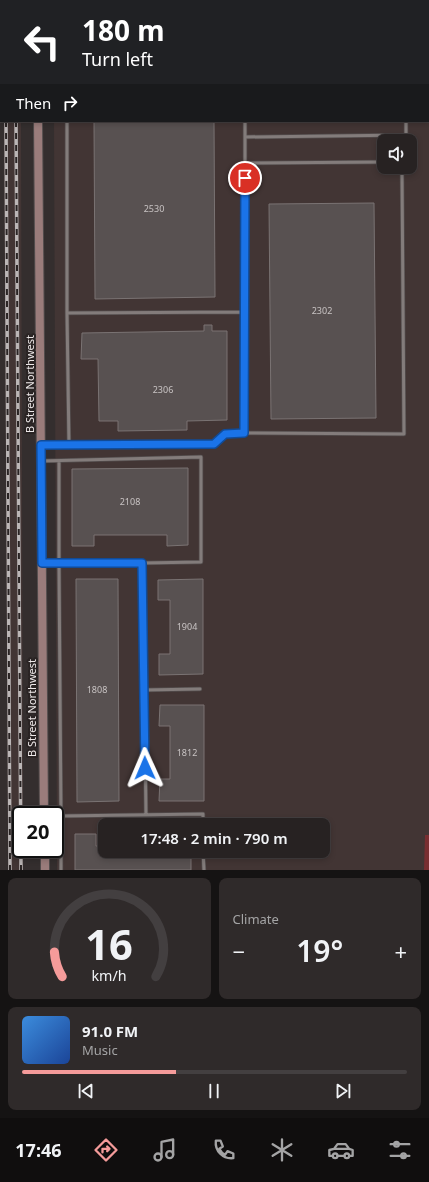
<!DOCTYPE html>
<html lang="en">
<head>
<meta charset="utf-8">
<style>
	:root { --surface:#272222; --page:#2f2a2a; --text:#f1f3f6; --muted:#a4a4a5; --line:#433f40; --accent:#f59b9a }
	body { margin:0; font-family:"Noto Sans",sans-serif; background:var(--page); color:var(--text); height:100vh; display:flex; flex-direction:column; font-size:15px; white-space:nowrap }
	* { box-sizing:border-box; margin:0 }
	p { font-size:13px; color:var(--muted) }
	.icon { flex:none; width:22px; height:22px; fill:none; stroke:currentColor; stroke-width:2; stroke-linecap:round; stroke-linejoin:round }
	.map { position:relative; height:870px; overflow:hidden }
	.drawer { display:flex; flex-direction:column; gap:8px; padding:8px; background:#151313; flex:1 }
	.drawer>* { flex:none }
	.guide { position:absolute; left:0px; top:0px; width:429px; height:122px; box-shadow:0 2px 6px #0003,0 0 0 1px var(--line); background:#202124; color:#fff; overflow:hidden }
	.tools { position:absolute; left:377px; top:134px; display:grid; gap:8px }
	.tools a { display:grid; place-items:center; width:40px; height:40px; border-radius:8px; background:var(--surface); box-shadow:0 2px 6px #0003,0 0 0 1px var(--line); font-size:20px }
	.speed { position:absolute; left:12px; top:806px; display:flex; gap:8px; font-size:20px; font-weight:700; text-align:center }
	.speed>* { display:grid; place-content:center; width:52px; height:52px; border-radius:50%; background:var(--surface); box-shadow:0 2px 6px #0003,0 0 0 1px var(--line); line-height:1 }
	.speed .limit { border:2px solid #111; border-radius:6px; background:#fff; color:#111 }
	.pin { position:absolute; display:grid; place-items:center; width:34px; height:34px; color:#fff; margin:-17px; border:2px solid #fff; border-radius:50%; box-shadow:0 1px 4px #0007 }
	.me { position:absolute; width:44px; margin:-22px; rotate:359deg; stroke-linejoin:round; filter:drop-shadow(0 0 3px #0008) }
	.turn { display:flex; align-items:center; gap:14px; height:84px; padding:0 16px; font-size:18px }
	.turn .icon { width:52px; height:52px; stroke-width:2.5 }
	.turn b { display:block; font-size:28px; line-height:34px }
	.then { display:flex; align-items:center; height:38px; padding:0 16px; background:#0003; gap:8px; font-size:15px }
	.big { font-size:30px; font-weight:600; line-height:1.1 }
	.drawer .tile { flex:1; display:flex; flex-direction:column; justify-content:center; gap:6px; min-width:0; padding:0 14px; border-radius:8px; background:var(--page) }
	.drawer .dial { align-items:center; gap:0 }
	.dial svg { height:104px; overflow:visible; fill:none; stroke:var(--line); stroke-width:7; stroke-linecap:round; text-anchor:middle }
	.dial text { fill:var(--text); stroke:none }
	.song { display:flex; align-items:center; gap:12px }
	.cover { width:48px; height:48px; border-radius:6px; background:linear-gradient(135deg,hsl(210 70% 55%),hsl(220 70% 35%)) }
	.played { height:4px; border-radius:2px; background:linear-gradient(90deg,var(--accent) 40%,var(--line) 40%) }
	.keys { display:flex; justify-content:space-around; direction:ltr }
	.heat { display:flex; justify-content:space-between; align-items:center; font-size:22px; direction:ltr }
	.drawer .tiles { flex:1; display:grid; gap:8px; grid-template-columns:1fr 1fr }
	.tile:last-child { grid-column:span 2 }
	.trip { position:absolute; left:98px; top:818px; width:232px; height:40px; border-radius:8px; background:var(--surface); box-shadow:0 2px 6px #0003,0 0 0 1px var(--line); font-weight:600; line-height:40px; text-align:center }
	.tabs { display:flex; height:64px; justify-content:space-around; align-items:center; background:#100e0e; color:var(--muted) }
	.tabs .icon { width:28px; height:28px }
	.tabs .selected { color:var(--accent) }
	.tabs b { font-size:18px; color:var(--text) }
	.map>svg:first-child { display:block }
</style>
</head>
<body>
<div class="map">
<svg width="429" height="870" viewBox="0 0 429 870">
	<rect width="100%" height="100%" fill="#342e2e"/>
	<!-- built -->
	<path fill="#423534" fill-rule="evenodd" d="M53,0h376v870h-372l-3,-749h374v-120zM384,141h26v26h-26zM105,825h218v26h-218z
		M4,121h17l2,694h-2v34h2v21h-15z"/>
	<!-- green -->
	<path fill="#782e31" d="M425,835h4v35h-5z"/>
	<!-- building -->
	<path fill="#585151" stroke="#7a7373" d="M94,121h120l1,176 -120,2z
		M374,203l2,215 -105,1 -2,-215z
		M204,325h8v6h15v89l-40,1v9l-69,1v-10h-19l-1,-62h-17l1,-26 122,-2z
		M188,468v77l-21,1v-11h-73v11h-22v-77z
		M76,579h42l1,222 -42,1z
		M203,579v95l-44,1v-21h11v-54h-12v-20z
		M160,705h44v96h-45l1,-22h10v-53h-11z
		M75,834h21v12h9v5h86v19h-116z"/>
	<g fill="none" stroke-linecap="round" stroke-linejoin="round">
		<!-- lane casing -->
		<g stroke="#534d4d" stroke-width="4.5">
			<path id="lane" d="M66,0v1
				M244,0v1
				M405,0v1
				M245,121v42l139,-1
				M406,121v20
				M245,137l161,-2
				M245,163v270l159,1 -2,-260 3,-7
				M67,313v-192
				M41,445l173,-1 11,-10 20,-1
				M69,445l-2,-132 178,-1
				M41,461l160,-4v105l-58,1 3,252
				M43,563h16v-102
				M144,690l56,-1
				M55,816h6l-2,-253h84
				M203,851l1,19
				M61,870v-54l142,-2v11"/>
		</g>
		<!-- secondary casing -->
		<g stroke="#534d4d" stroke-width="10">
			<path id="secondary" d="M37,0v1
				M38,121l6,694
				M45,849v21"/>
		</g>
		<!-- lane -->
		<use href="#lane" stroke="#837c7b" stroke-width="3"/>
		<!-- secondary -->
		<use href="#secondary" stroke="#9a7c7b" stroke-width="8"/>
		<!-- rail casing -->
		<g stroke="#bbb6b6" stroke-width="3.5">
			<path id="rail" d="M5,0v1
				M15,0v1
				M6,121l4,749
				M16,121l5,749"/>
		</g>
		<!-- rail -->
		<use href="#rail" stroke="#2a2424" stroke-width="2" stroke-dasharray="6" stroke-linecap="butt"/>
	</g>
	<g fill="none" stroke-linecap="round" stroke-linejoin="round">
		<!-- route casing -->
		<g stroke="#114b97" stroke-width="10">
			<path id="route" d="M145,768l-3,-205h-100l-1,-118 173,-1 11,-10 19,-1 1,-255"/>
		</g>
		<!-- route -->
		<use href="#route" stroke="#1a73e8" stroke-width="7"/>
	</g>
	<g text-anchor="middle" stroke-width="4" stroke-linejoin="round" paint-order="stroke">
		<!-- number labels -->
		<g font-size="9" fill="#c8c3c3">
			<text x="154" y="212">2530</text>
			<text x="322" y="314">2302</text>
			<text x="163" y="393">2306</text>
			<text x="130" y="505">2108</text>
			<text x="187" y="630">1904</text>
			<text x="97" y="693">1808</text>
			<text x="187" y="756">1812</text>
		</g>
		<!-- street labels -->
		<g font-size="11" fill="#eee9e9" stroke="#2a2424">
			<text transform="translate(30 384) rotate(-90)" y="4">B Street Northwest</text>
			<text transform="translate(32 708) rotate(-90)" y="4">B Street Northwest</text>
		</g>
	</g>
</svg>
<div class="tools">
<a><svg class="icon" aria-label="sound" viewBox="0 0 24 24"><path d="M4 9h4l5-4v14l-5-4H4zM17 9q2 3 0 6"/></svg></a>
</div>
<div class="speed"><div class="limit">20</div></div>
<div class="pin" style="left:245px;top:178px;background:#d93025"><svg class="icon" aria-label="arrive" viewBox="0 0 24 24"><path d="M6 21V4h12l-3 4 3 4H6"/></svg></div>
<svg class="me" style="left:145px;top:768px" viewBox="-20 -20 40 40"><path d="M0-17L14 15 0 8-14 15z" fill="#1a73e8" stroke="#fff" stroke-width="4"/></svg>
<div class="trip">17:48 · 2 min · 790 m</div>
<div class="guide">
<div class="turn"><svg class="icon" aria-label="left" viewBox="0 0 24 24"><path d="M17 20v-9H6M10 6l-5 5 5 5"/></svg><div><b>180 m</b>Turn left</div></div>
<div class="then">Then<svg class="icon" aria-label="right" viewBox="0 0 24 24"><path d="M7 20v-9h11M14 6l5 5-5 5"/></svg></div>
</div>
</div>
<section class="drawer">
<div class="tiles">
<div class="tile dial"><svg viewBox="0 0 100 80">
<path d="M14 69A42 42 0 1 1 86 69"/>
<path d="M14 69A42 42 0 0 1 8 50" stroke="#f59b9a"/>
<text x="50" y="56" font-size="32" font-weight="700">16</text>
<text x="50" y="72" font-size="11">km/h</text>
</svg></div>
<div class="tile"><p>Climate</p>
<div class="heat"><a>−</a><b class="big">19°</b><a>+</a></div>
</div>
<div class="tile">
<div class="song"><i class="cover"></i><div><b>91.0 FM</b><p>Music</p></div></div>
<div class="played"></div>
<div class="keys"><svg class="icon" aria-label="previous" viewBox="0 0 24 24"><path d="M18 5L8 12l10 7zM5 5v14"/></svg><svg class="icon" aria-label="pause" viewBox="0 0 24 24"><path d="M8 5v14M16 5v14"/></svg><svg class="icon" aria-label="next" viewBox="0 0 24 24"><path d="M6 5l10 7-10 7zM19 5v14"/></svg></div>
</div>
</div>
</section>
<nav class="tabs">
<b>17:46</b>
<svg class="icon selected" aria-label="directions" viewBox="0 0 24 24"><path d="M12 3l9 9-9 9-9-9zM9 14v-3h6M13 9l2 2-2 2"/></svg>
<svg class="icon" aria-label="music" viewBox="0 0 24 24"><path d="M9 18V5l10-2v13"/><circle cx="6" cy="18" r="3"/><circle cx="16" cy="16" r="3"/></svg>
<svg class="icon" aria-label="phone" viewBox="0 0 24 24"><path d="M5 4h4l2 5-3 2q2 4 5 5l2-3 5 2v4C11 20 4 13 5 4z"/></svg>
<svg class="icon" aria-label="climate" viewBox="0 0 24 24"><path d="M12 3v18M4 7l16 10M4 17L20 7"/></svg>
<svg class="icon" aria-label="car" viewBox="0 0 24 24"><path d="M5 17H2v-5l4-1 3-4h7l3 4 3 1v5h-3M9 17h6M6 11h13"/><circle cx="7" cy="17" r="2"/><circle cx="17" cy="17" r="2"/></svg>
<svg class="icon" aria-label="filters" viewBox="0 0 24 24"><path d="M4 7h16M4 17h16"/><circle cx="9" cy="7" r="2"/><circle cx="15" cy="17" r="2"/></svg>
</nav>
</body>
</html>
